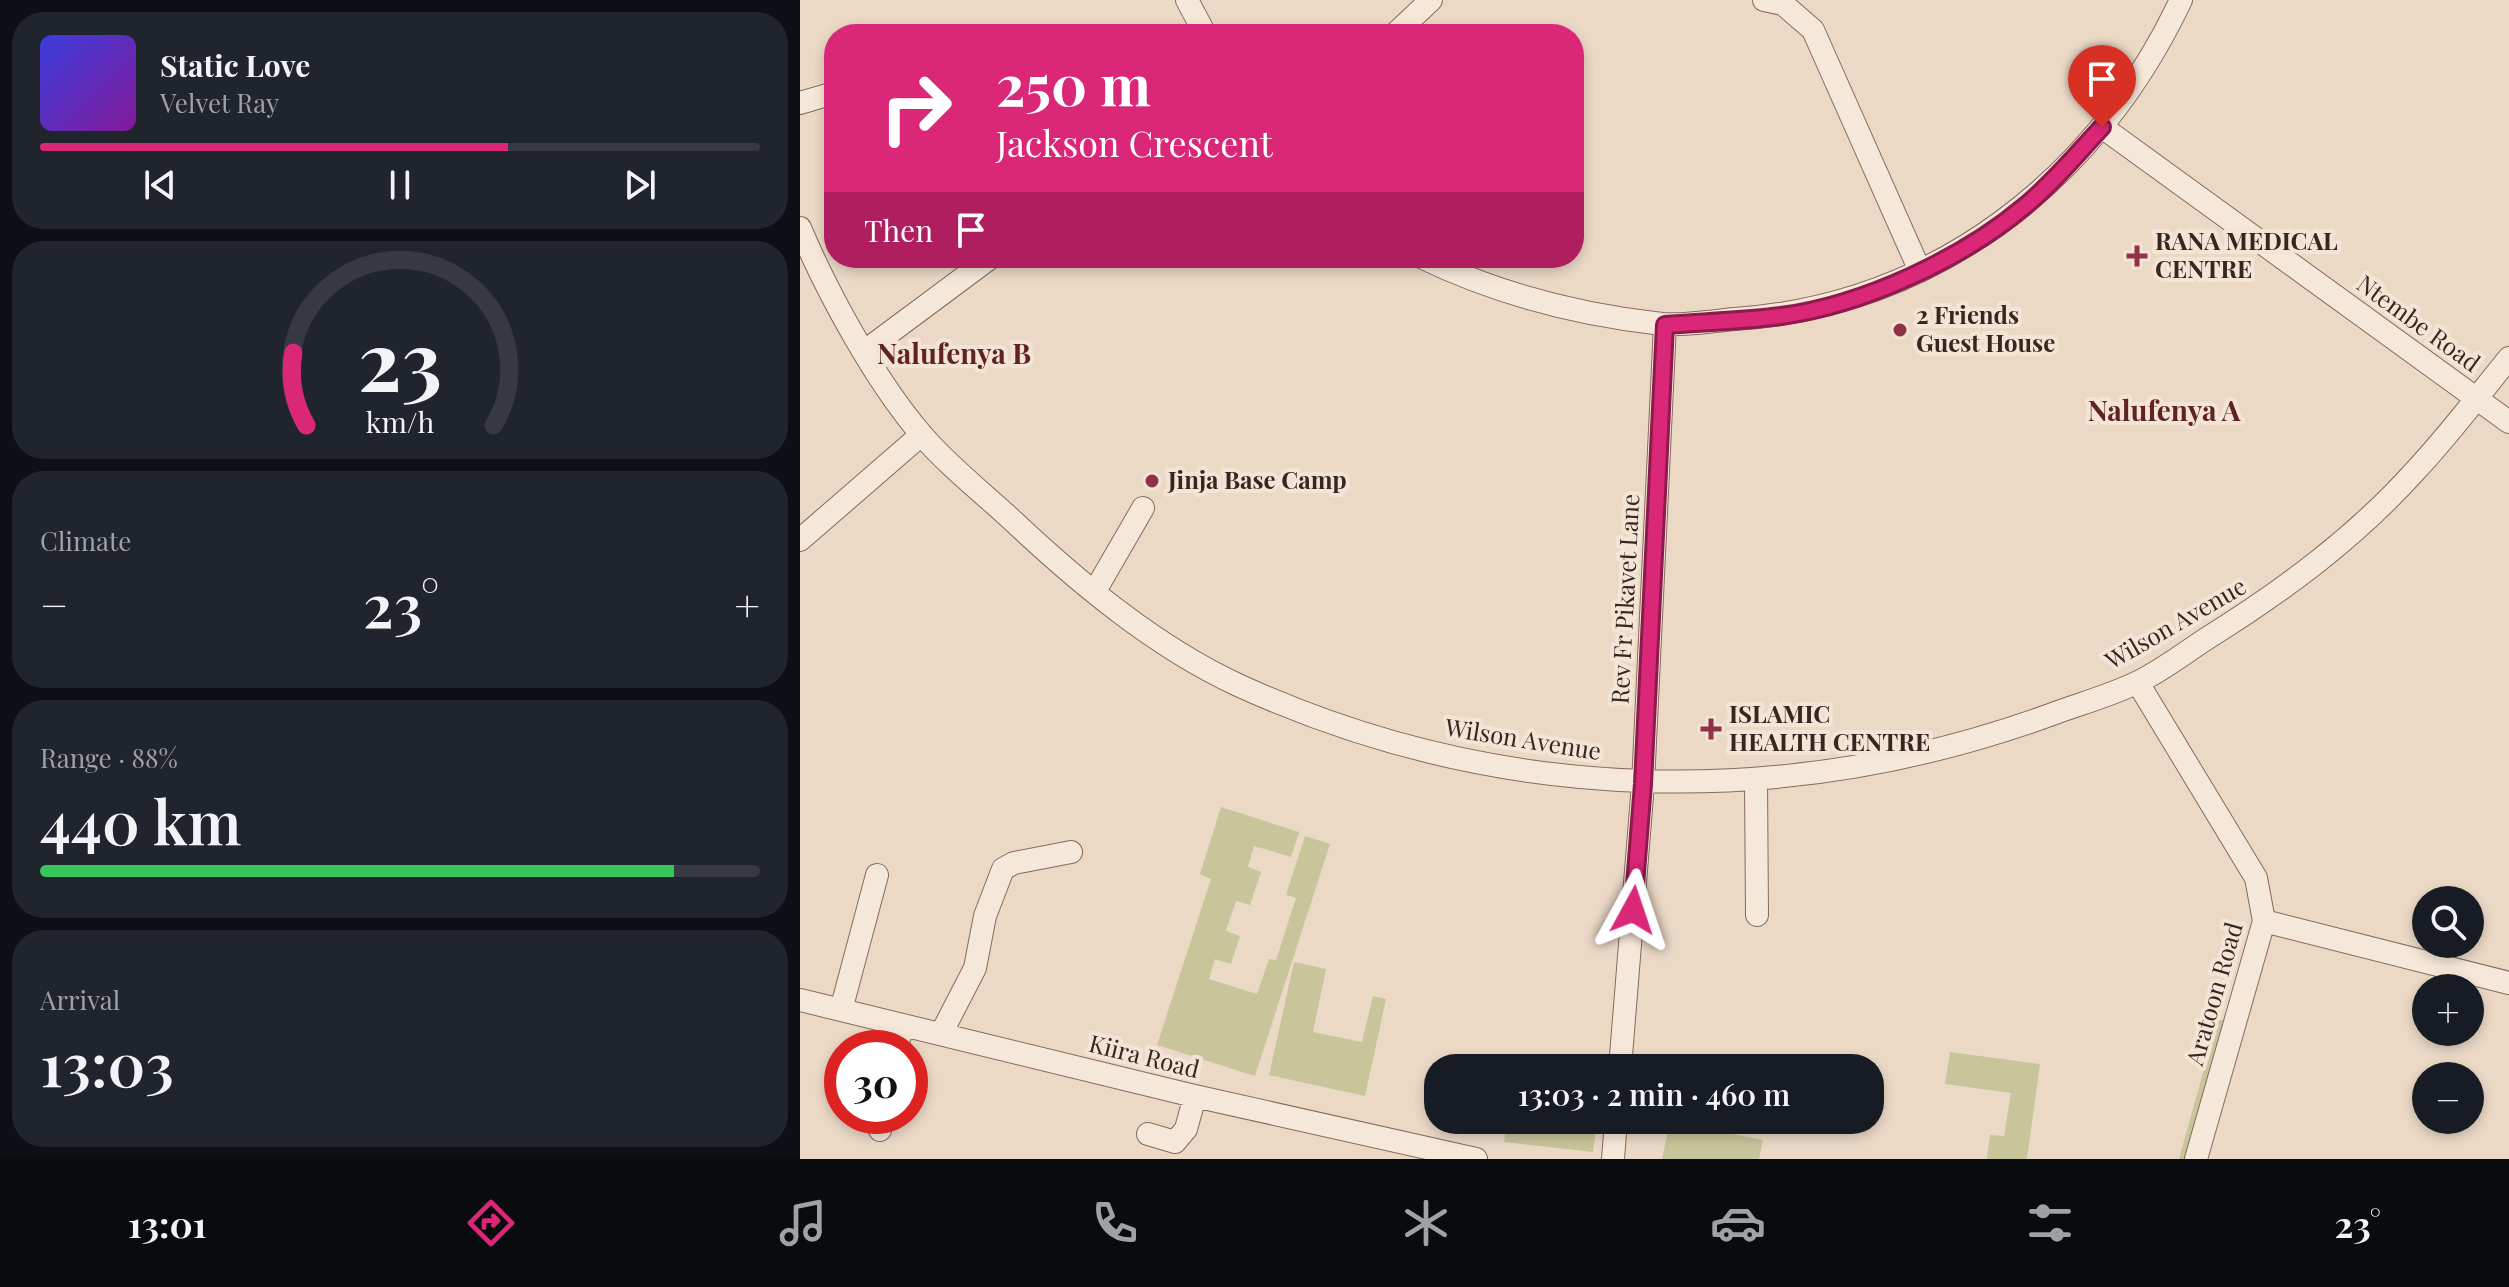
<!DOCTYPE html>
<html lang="en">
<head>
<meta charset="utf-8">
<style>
	:root { --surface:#171b24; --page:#20242c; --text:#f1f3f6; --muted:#9ea1a6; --line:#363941; --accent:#db2777 }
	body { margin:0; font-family:"Playfair Display",serif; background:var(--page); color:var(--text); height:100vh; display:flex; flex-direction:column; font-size:30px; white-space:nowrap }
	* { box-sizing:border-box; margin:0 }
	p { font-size:26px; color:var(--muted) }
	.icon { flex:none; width:44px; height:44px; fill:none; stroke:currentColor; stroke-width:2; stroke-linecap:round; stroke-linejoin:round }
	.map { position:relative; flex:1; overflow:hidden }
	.panel { display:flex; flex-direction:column; gap:12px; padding:12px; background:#0d0f14; width:800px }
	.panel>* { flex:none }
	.guide { position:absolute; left:24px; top:24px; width:760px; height:244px; border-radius:32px; box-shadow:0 4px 12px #0003; background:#db2777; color:#fff; overflow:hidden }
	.fabs { position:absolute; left:1612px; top:886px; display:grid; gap:16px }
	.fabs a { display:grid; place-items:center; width:72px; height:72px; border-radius:50%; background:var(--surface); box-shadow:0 4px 12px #0003; font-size:40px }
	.speed { position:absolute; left:24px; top:1030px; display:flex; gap:16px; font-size:40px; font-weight:700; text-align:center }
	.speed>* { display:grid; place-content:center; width:104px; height:104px; border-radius:50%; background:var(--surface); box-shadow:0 4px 12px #0003; line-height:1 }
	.speed .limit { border:12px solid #d22; background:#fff; color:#111 }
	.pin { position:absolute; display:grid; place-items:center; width:68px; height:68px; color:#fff; margin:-82px -34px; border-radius:50% 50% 50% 0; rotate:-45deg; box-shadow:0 0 8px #0007 }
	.pin .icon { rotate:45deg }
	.me { position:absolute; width:88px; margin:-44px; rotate:5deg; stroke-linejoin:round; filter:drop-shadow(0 0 6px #0008) }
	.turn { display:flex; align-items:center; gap:28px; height:168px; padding:0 40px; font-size:36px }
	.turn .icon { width:104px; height:104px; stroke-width:2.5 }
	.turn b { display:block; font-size:56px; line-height:68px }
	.then { display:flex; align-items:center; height:76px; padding:0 40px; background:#0003; gap:16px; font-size:30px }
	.big { font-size:60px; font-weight:600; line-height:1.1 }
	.panel .tile { flex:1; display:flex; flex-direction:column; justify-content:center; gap:12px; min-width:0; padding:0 28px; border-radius:32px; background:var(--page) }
	.panel .dial { align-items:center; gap:0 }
	.dial svg { height:208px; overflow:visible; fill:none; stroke:var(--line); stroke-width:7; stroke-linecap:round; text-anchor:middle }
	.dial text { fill:var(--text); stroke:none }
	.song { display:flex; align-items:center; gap:24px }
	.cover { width:96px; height:96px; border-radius:12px; background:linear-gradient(135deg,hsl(240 70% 55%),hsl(290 70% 35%)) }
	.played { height:8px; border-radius:4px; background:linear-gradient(90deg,var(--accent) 65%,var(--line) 65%) }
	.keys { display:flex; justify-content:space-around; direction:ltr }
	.heat { display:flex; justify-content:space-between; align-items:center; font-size:44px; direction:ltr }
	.charge { height:12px; border-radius:6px; background:linear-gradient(90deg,#34c759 88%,var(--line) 0) }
	.trip { position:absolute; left:624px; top:1054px; width:460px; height:80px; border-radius:32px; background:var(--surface); box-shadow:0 4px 12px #0003; font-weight:600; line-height:80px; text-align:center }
	.tab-bar { display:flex; height:128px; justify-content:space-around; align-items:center; background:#090b0e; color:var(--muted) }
	.tab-bar .icon { width:56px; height:56px }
	.tab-bar .selected { color:var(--accent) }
	.tab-bar b { font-size:36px; color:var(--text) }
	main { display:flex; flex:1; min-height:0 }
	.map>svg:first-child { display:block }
</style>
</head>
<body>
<main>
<section class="panel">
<div class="tile">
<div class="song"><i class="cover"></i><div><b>Static Love</b><p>Velvet Ray</p></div></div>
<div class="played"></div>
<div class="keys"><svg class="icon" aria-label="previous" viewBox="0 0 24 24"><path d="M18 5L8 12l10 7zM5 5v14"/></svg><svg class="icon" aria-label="pause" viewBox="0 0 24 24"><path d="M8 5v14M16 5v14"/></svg><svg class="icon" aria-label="next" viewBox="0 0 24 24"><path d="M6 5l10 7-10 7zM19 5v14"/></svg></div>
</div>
<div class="tile dial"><svg viewBox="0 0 100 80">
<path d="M14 69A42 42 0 1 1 86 69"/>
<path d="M14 69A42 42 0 0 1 9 41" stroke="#db2777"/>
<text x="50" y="56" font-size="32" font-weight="700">23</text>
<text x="50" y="72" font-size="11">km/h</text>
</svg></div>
<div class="tile"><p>Climate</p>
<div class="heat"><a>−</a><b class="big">23°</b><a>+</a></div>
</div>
<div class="tile"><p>Range · 88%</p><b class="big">440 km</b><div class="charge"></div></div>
<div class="tile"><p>Arrival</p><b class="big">13:03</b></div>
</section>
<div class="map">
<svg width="1709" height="1159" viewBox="0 0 1709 1159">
	<rect width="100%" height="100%" fill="#ebd9c6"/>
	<!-- green -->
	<path fill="#c8c59b" d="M421,807l78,25 -8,25 -37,-11 -6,21 13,5 -11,33 -14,-4 -10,30 14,5 -9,28 -16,-5 -6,20 48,15 12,-35 7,1 20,-62 -10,-3 19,-59 25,8 -75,232 -98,-31 54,-166 -11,-5z
		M494,962l32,7 -13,63 49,10 11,-46 13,3 -21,97 -96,-21z
		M1418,1019l9,3 -38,137h-10z
		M1150,1052l90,12 -13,95h-40l3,-24 14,1 7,-43 -66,-9z
		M707,1120h90l-4,32 -89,-10z
		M870,1121l93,19 -4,19h-97z"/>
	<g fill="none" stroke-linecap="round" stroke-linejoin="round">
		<!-- minor casing -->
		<g stroke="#856a5d" stroke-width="24">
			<path id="minor" d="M387,0l18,34
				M964,0l19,4 30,26 107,241
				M595,34l36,-34
				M0,103l34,-10
				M1302,127l407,295
				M0,228c28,66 75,152 121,206 26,31 61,58 91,86 66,62 142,126 226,165 262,120 550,127 820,27 25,-9 53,-17 78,-29 24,-11 47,-29 70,-44 77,-48 149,-101 210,-169 33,-35 62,-74 93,-112
				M623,258c75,36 157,57 239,66 23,2 50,-3 73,-5 201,-14 361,-139 446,-319
				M65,351l125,-93
				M0,540l121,-105
				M295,591l48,-83
				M1338,683l118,195 8,43 -68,238
				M956,780l1,135
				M1464,921l245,62
				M0,1000l390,95 286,64
				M41,1010l36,-135
				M141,1034l34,-66 10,-52 18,-47 11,-6 57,-11
				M97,1048l5,-23
				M820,1068l23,-284 22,-459
				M80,1130l3,-14
				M348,1134l27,8 11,-13 9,-33
				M813,1159l3,-39"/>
		</g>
		<!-- minor -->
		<use href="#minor" stroke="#f6e8d9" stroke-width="22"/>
	</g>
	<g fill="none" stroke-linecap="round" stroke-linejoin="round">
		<!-- route casing -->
		<g stroke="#8e194d" stroke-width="20">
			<path id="route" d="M833,910l10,-126 22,-459c39,-3 78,-4 116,-9 82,-11 181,-57 244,-110 28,-23 52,-52 77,-79"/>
		</g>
		<!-- route -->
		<use href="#route" stroke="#db2777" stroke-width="14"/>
	</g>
	<!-- markers -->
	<g fill="#8f3245" stroke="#f3e4d5" stroke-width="3">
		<path d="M1333 244h8v8h8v8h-8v8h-8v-8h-8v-8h8z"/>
		<circle cx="1100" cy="330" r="8"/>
		<circle cx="352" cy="481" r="8"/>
		<path d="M907 717h8v8h8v8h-8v8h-8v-8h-8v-8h8z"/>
	</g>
	<g text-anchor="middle" stroke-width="8" stroke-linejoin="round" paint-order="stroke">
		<!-- poi labels -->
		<g font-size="24" font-weight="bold" fill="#362620" stroke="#f3e4d5" text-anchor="start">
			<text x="1355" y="250">RANA MEDICAL<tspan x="1355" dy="28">CENTRE</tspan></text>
			<text x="1116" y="324">2 Friends<tspan x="1116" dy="28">Guest House</tspan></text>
			<text x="368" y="489">Jinja Base Camp</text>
			<text x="929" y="723">ISLAMIC<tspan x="929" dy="28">HEALTH CENTRE</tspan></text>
		</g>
		<!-- street labels -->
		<g font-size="24" fill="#362620" stroke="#f3e4d5">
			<text transform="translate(1618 324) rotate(36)" y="8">Ntembe Road</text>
			<text transform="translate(826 599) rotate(-87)" y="8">Rev Fr Pikavet Lane</text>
			<text transform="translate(1376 624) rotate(-30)" y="8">Wilson Avenue</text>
			<text transform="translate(723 740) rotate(9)" y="8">Wilson Avenue</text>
			<text transform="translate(1415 994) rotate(-74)" y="8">Aratoon Road</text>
			<text transform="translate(344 1057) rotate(14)" y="8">Kiira Road</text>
		</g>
		<!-- quarter labels -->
		<g font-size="28" font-weight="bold" fill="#602322" stroke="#f3e4d5">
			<text x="154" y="364">Nalufenya B</text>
			<text x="1364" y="421">Nalufenya A</text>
		</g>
	</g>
</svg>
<div class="fabs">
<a><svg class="icon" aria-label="search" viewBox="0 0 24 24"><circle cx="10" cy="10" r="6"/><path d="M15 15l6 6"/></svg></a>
<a>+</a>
<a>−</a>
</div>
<div class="speed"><div class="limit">30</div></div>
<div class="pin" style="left:1302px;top:127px;background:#d93025"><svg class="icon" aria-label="arrive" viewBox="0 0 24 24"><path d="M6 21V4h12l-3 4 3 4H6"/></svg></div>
<svg class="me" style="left:833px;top:910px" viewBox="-20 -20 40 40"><path d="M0-17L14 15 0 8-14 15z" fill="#db2777" stroke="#fff" stroke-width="4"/></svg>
<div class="trip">13:03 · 2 min · 460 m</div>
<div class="guide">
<div class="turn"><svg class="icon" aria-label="right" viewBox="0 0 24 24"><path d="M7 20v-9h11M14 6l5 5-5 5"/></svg><div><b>250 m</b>Jackson Crescent</div></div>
<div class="then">Then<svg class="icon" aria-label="arrive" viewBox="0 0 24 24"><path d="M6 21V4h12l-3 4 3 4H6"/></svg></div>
</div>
</div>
</main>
<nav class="tab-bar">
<b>13:01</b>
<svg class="icon selected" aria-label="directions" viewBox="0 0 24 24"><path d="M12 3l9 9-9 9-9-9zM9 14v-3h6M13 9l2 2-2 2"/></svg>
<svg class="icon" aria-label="music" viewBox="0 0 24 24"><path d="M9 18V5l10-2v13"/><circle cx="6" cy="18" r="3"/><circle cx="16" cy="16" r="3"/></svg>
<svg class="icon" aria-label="phone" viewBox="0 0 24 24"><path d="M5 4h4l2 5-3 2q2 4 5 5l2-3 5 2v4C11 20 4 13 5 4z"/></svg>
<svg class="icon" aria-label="climate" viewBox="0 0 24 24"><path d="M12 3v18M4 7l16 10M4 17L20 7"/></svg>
<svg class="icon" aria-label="car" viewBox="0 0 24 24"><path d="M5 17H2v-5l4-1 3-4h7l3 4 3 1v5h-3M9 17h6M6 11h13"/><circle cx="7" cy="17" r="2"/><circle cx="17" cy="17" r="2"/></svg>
<svg class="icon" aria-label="filters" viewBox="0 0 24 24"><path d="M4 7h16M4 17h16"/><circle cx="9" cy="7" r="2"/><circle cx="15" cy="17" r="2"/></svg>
<b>23°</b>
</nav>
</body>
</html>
